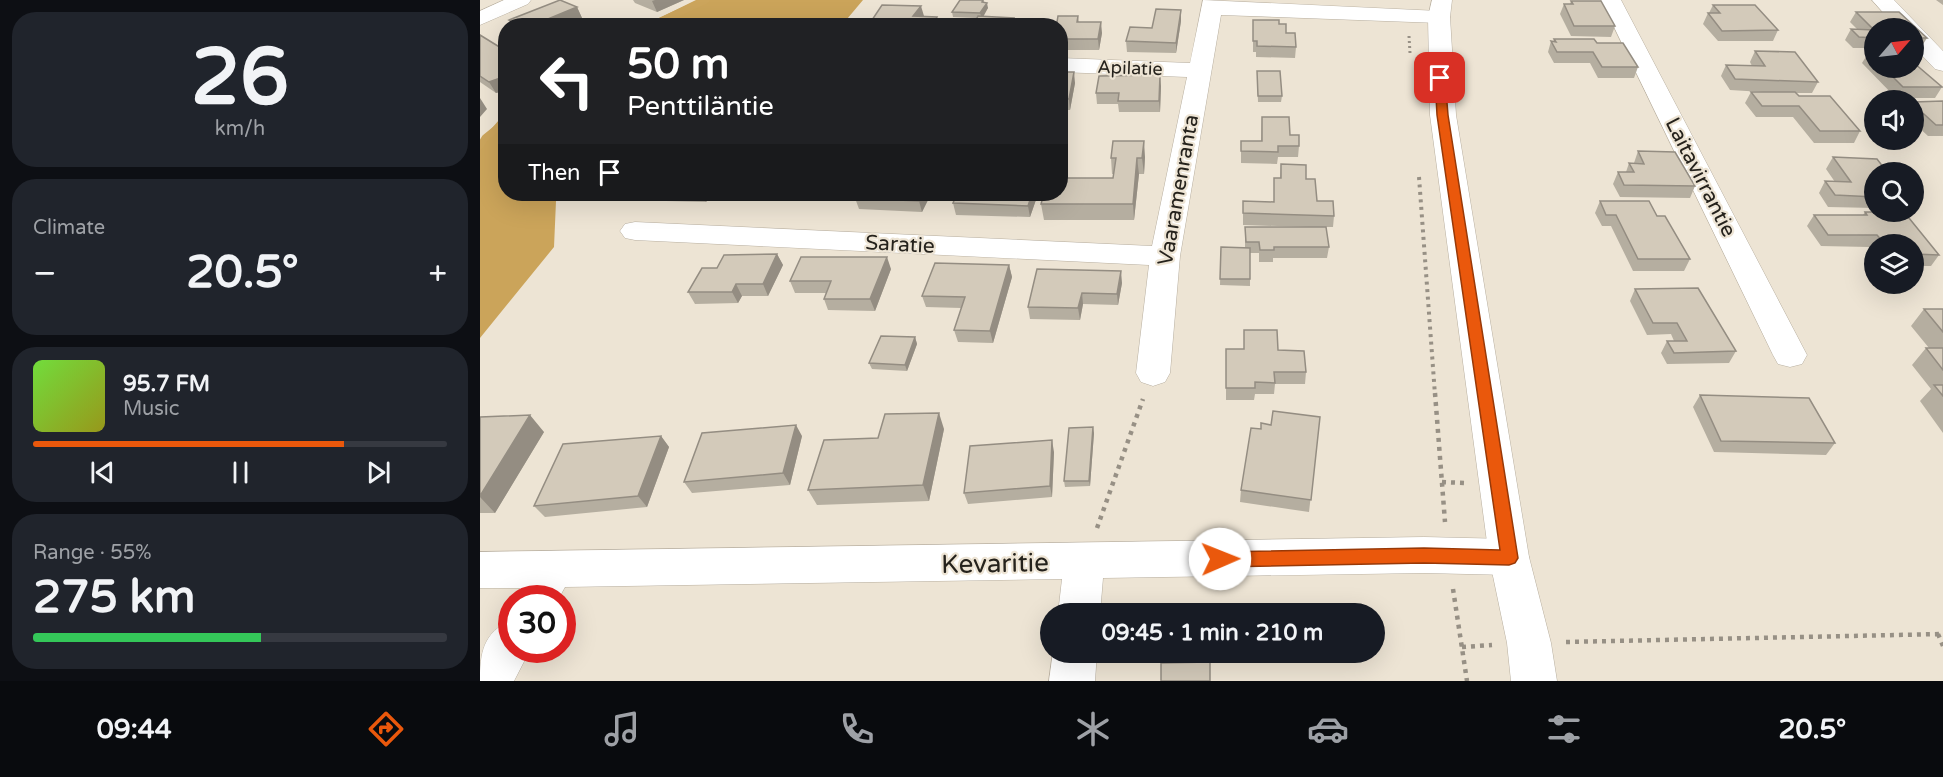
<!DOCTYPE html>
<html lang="en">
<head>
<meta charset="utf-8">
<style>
	:root { --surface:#171b24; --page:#20242c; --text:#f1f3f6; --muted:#9ea1a6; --line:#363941; --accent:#ea580c }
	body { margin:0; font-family:"Varela Round",sans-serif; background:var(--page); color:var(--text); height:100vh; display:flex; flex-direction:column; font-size:22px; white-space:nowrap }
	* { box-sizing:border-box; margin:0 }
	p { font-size:20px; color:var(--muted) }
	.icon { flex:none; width:33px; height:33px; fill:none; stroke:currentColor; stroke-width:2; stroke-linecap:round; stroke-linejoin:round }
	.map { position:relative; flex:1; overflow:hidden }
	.details { display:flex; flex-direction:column; gap:12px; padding:12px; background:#0d0f14; width:480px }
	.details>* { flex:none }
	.top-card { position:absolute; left:18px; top:18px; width:570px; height:183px; border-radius:24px; box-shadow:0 6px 24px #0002; background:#202124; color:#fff; overflow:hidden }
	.needle { width:39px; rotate:62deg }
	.fabs { position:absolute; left:1384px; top:18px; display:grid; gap:12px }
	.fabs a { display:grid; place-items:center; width:60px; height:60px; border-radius:50%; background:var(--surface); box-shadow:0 6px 24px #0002; font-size:30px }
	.speed { position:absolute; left:18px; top:585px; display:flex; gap:12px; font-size:30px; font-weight:700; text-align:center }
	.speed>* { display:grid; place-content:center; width:78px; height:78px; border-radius:50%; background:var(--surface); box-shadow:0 6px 24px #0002; line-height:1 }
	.speed .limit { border:9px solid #d22; background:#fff; color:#111 }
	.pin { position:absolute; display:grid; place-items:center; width:51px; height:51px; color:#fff; margin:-26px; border-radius:12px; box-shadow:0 3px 9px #0006 }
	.me { position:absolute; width:66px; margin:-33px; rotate:89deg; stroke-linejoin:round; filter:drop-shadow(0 0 4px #0008) }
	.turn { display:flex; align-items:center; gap:21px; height:126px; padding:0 30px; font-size:27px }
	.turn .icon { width:78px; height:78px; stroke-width:2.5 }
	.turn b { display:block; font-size:42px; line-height:51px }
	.then { display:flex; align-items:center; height:57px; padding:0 30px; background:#0003; gap:12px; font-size:22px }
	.big { font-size:45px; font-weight:700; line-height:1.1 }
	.details .card { flex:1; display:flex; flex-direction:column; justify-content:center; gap:9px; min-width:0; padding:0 21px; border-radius:24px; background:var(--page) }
	.details .dial { align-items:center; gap:0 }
	.dial b { font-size:78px; line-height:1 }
	.song { display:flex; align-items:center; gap:18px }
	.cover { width:72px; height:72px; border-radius:9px; background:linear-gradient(135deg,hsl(100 70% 55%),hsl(60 70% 35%)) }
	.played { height:6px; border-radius:3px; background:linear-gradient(90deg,var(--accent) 75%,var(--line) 75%) }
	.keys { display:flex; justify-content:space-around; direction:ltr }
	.heat { display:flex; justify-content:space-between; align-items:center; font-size:33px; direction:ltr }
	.charge { height:9px; border-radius:4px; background:linear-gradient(90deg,#34c759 55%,var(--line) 0) }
	.trip { position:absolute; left:560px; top:603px; width:345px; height:60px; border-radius:30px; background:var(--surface); box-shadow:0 6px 24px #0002; font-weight:700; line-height:60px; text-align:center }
	.tabs { display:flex; height:96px; justify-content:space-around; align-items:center; background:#090b0e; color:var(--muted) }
	.tabs .icon { width:42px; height:42px }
	.tabs .on { color:var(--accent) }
	.tabs b { font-size:27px; color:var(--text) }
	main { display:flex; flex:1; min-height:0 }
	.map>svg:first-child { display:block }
</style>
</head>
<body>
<main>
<section class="details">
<div class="card dial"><b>26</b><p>km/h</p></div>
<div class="card"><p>Climate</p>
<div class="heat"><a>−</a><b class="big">20.5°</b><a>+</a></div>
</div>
<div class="card">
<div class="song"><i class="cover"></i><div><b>95.7 FM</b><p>Music</p></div></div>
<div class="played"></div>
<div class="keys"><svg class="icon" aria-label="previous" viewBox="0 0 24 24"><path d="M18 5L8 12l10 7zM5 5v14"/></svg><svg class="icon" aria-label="pause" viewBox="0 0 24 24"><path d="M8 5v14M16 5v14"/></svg><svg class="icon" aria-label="next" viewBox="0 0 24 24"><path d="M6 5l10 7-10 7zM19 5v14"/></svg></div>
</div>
<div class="card"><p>Range · 55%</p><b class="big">275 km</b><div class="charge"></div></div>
</section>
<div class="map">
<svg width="1463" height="681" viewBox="0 0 1463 681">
	<rect width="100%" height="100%" fill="#ede4d4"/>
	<!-- forest -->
	<path fill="#cba45a" d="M216,0h167l-21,25h-197z
		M25,113l1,81h57l-7,7 -2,46 -74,91v-196z"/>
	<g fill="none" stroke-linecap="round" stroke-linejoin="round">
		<!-- stream -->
		<path stroke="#cca55c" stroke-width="7" d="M170,26l56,-26
			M0,146l5,-8 21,-17"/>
		<!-- minor casing -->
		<g stroke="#b8afa0" stroke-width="1">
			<path id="minor" d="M24,0h27l-3,4 -48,21v-14z
				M723,0l236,11 8,1 3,5 -3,5 -8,1 -218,-8 -41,241 -10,117 -5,9 -12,4 -12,-4 -5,-9 13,-108 -514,-25 -10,-2 -5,-7 5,-7 10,-2 517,24 35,-169 -127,-5v-14l130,5z
				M1121,0h20l186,355 -5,9 -12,3 -12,-3 -5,-9z
				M1392,0h22l49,51v20l-8,-2 -21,-22v-19h-17z
				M944,537l85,2 14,5 6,13 -6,13 -14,5 -85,-2 -321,5 -3,36h-42l4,-35 -497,8 -6,11h-44l5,-10h-40v-36z
				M32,620v30h18l-16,31h-34c0,-28 3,-49 32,-61z
				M573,652h44l-2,29h-46z"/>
		</g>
		<!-- tertiary casing -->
		<g stroke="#b8afa0" stroke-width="1">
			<path id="tertiary" d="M952,0h20l-2,17 6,98 73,442 22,86 6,38h-46l-4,-38 -18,-86 -59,-442 -2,-98z"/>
		</g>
		<!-- path-far2 -->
		<path stroke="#979085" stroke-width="3" stroke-dasharray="2 3" stroke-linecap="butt" d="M929,36l1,17"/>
		<!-- path-far1 -->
		<path stroke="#979085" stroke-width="4" stroke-dasharray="3 4.5" stroke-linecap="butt" d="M939,177l16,218"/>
		<!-- path -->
		<path stroke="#979085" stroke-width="4.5" stroke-dasharray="4 5" stroke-linecap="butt" d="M955,393l10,129
			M962,482l23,1
			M617,528l46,-129
			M973,589l14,92
			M1458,634l5,12
			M1086,642l377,-8
			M982,647l30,-2"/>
		<!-- minor -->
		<use href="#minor" fill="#fff" fill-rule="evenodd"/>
		<!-- tertiary -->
		<use href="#tertiary" fill="#fff" fill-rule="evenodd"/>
	</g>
	<!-- wall -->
	<path fill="#b5aea0" d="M153,0h51l-27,12 -22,-9z
		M504,0v3l4,5 -14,16 3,-6 -24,-1 -1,-5z
		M1456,0h7v5z
		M1091,1l44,25 -4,11 -40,-1 -11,-22 4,-10h6z
		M1233,5l65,25 -5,11h-55l-15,-17 5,-11h1z
		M97,7l5,11 -19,8h-50l-4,-6z
		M1376,12h43l28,26 -7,11h-6v-21h-39v20h-22l-8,-8 6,-11h6l-7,-7z
		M598,16l1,6 23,11 -3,17h-39v-24l-3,-4z
		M773,20l26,4 17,23 -1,11 -39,-1v-5h-3z
		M701,21l-5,32 -49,-1 -1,-11 26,-13z
		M0,35l26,16v39l-10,3 -16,-11z
		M1074,39l43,4 41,24 -4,11h-36l-8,-15h-36l-6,-11 3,-11 2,1z
		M1275,51l63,31 -6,11h-16l3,3 61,35 -6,12h-40l-21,-26h-37l-11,-14 6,-11h12l-33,-2 -9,-14 5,-11 26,1 -2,-4z
		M1389,52h6v16h39l28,19 -7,11h-39l-34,-35z
		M777,71l25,25 -1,6h-23z
		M580,72l15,11 -5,27h-10z
		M681,86l-1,26h-41l-1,-8h-21l-1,-11z
		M1463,101v35h-15l-14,-13v-21z
		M782,117l28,18 9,11 -1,11h-20l-1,7 -36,-1v-22h20z
		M1158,151l57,35 -5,12 -70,-1 -7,-13 5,-12h8l3,-9h5z
		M665,157l-1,17h-5l-5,46h-90l-3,-16 72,-26 1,-4h-2l-1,-16z
		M1353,157l42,15v36l-47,-1 -9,-14 6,-12 10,1 -9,-13z
		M801,164l25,15 11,22 17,15 -1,11h-7l3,20 -2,11h-54v4h-14v-9h-9v33l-30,-1 1,-38 24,1v-21h64l-66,-2v-24l31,1v-24h6z
		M102,194h130l-6,8 -120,-3z
		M377,194h74l-9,18 -63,-3 -4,-11z
		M558,194l-8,23 -74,-2 -3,-12z
		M1120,201l90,58 -6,12h-51l-22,-45h-9l-7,-13z
		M1385,212l28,6 46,37 -8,11h-17v-22h-39v10l-6,-7 -48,-1 -14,-20 7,-11h49z
		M297,254l6,11 -15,31h-26l-4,7 -43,1 -7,-12 29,-24z
		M529,265l3,12 -19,66 -35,-1 -4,-12 7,-22 -35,-1 -4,-11z
		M411,269l-16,42 -47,-1 -4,-11 2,-6h-31l-5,-12z
		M642,283l-4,22 -35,-1 -3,16 -50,-1 -2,-12z
		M1155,289l101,62 -7,12 -62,1 -6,-11 6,-12h7l-3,-7 -24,1 -17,-34z
		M1444,309h19v124l-23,-32 11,-12 -19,-24 14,-17h3l-18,-22z
		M764,330l34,20 28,22 -1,12h-30l-1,10h-19l-1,6h-28v-51h18z
		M435,337l2,7 -10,27 -35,-2 -3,-6z
		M1220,395l135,48 -9,12 -112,-3 -21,-45z
		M0,417l64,15 -49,81h-15z
		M840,417l-11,95 -69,-10 1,-12 20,-61 10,-4z
		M464,429l-15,72 -112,4 -9,-15z
		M614,433l-4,53 -25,1 -1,-6z
		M181,436l8,11 -22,60 -102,10 -11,-11z
		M322,436l-12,49 -98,8 -8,-11z
		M574,452l-2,45 -84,7 -4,-11z"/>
	<!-- shaded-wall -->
	<path fill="#948d82" d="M175,0h29l-27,12 -5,-11z
		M507,3l1,5 -6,11 -2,-6z
		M441,6l3,10h-11z
		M97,7l5,11 -19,8h-32z
		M701,10v11l-5,32v-10z
		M457,17l2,9h-7z
		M534,18l1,8h-5z
		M621,22l1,11 -3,17 -1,-11z
		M594,72l1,11 -5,27 -1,-11z
		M680,75l1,11 -1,26 -1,-11z
		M26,76v14l-10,3 -7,-11z
		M0,98l7,11 -7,8z
		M664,141l1,16 -1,17 -2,-16z
		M657,158l2,16 -5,46 -1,-16z
		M222,194h10l-6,8z
		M443,194h8l-9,18 -3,-11z
		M552,194h6l-8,23 -2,-11z
		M297,254l6,11 -15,31 -5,-12z
		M407,257l4,12 -16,42 -5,-12z
		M529,265l3,12 -19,66 -3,-12z
		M641,271l1,12 -4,22 -1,-11z
		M256,284l6,12 -4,7 -6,-11z
		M602,293l1,11 -3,16 -2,-12z
		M435,337l2,7 -10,27 -2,-6z
		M459,413l5,16 -15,72 -6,-16z
		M50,415l14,17 -49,81 -15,-16v-1z
		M316,425l6,11 -12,49 -7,-12z
		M613,427l1,6 -4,53 -1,-5z
		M181,436l8,11 -22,60 -9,-11z
		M572,440l2,12 -2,45 -2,-11z"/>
	<!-- building -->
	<path fill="#d3caba" stroke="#948d82" stroke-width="1.5" d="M80,0l17,7 -46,19h-11l-11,-6z
		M480,0h23l-1,2 5,1 -7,10 -28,-1z
		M1091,1h30l14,25h-41l-10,-22h9z
		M402,5l39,1 -8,10 24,1 -5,9h-64z
		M1233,5h42l23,25 -56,1 -14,-18h12z
		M676,9l25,1 -5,33 -50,-2 4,-14 22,1z
		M1376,12h43l28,26h-13v-10h-39v10l-16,-1 -8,-8 23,1z
		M498,16l36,2 -4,8h-62l2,-3 24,1z
		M578,16h20l-1,6h24l-3,17h-38v-13h-25l1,-4h21z
		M773,20h26v4h7v9h9l1,14 -39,-1v-5h-4z
		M0,35l26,16v25l-17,6 -9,-6z
		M1074,39h40l3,4h26l15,24h-36l-9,-15h-36l-6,-11 5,1z
		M1275,51l40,1 23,30 -83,-3 -9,-14 39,1z
		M1389,52h6v6z
		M1434,63l28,24h-39l-19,-19h30z
		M777,71h23l2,25h-24z
		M580,72h14l-5,27h-9z
		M680,75l-1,26h-41l1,-8h-23l3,-17z
		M1271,92h44l4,4h31l30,35h-40l-21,-25h-37z
		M1463,101v24h-7l-22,-20v-3z
		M782,117h27l1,18h9v11h-21v6l-37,-1v-10h21z
		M633,141h31l-2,17h-5l-4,46h-92l3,-10h16v-16h53l3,-20h-5z
		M1158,151l37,1 20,34 -71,-1 -6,-13h16l-5,-9 15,1z
		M1353,157l44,2 10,13h-12v25l-40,-2 -10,-14 26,1z
		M801,164l25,1v14h9l2,22h16l1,15 -91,-3v-12l31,1v-24h7z
		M377,194h66l-4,7 -64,-3z
		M477,194h75l-4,12 -75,-3z
		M1120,201h49l8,15h8l25,43h-52l-22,-44h-10z
		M1385,212h23l5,6h16l30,37 -25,-1v-10h-29l-8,-9h-49l-14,-20h53z
		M765,227h81l3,20h-55v3h-14l-1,-8h-13z
		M741,247l29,1v31h-30z
		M297,254l-14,30h-27l-4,8h-44l14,-24h15l7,-13z
		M321,257h86l-17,42h-46l7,-18h-41z
		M455,263l74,2 -19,66 -36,-1 11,-33 -43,-1z
		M557,269l84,2 -4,23 -35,-1 -4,15 -50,-1z
		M1218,288l38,63 -62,2 -7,-12h20l-10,-18h-24l-18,-34z
		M1444,309h19v23z
		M764,330h33l1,20 26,1 2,21h-32l1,11 -20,-1v6h-29v-39h18z
		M401,336l34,1 -10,28 -36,-2z
		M1446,348h17v22z
		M1454,385h9v11z
		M1220,395l109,3 26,45 -114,-2z
		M793,411l47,6 -9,83 -70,-10 10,-62 10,1v-6l10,2z
		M459,413l-16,72 -115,5 16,-50 54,-2 7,-24z
		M50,415l-50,81v-79z
		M316,425l-13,48 -99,9 18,-49z
		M613,427l-4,54h-25l5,-53z
		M181,436l-23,60 -104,10 29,-62z
		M572,440l-2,46 -86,7 6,-47z
		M730,662v19h-49v-18z"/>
	<!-- route -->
	<path fill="#ea580c" stroke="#983908" stroke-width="1.5" d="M960,75l5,3 3,37 70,443 -3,5 -6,2 -85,-2 -204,4 -6,-3 -2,-5 2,-5 6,-2 204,-4 76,2 -63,-435 -2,-37z"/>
	<g text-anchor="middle" stroke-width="4.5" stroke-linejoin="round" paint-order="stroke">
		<!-- far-street labels -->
		<g font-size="18" fill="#25221c" stroke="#ede4d4">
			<text transform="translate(650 68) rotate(2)" y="6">Apilatie</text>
		</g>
		<!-- street labels -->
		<g font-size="21" fill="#25221c" stroke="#ede4d4">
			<text transform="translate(1221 177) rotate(63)" y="7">Laitavirrantie</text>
			<text transform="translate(698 190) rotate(-80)" y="7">Vaaramenranta</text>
			<text transform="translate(420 244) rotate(3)" y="7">Saratie</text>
		</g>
		<!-- near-street labels -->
		<g font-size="26" fill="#25221c" stroke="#ede4d4">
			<text transform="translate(515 563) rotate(-1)" y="9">Kevaritie</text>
		</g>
	</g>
</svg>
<div class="fabs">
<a><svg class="needle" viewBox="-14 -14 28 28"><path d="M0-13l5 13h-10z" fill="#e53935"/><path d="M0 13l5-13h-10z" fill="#9ea1a6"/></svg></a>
<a><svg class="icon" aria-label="sound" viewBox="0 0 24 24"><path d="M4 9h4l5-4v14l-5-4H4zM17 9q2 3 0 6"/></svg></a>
<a><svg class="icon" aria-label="search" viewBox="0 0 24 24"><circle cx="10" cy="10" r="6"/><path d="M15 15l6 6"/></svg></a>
<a><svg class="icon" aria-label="layers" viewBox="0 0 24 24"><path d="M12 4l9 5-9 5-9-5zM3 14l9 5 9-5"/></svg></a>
</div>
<div class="speed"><div class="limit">30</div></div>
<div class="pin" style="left:960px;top:78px;background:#d93025"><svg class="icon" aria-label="arrive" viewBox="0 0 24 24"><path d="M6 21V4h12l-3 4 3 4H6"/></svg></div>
<svg class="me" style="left:740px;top:559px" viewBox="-20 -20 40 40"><circle r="19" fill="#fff"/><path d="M0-13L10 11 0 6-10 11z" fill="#ea580c"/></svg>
<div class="trip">09:45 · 1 min · 210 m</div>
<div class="top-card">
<div class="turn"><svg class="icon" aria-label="left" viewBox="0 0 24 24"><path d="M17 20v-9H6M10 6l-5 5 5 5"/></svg><div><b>50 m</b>Penttiläntie</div></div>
<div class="then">Then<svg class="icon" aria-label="arrive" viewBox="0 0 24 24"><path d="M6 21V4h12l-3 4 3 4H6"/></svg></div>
</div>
</div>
</main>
<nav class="tabs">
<b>09:44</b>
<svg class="icon on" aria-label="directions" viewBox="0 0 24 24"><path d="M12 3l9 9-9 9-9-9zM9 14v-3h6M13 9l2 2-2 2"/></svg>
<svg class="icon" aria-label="music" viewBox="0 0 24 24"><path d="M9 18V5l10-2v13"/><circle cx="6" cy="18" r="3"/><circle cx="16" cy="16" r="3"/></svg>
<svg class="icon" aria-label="phone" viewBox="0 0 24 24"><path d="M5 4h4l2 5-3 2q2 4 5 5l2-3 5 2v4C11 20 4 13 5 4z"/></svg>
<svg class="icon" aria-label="climate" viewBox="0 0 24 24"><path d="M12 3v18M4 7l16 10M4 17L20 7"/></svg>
<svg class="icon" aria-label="car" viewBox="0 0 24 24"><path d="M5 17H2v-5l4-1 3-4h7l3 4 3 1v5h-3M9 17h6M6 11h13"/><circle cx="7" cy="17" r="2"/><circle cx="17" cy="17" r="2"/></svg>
<svg class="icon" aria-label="filters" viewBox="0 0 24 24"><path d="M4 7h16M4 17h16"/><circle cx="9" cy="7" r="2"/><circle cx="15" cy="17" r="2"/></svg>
<b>20.5°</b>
</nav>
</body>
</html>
